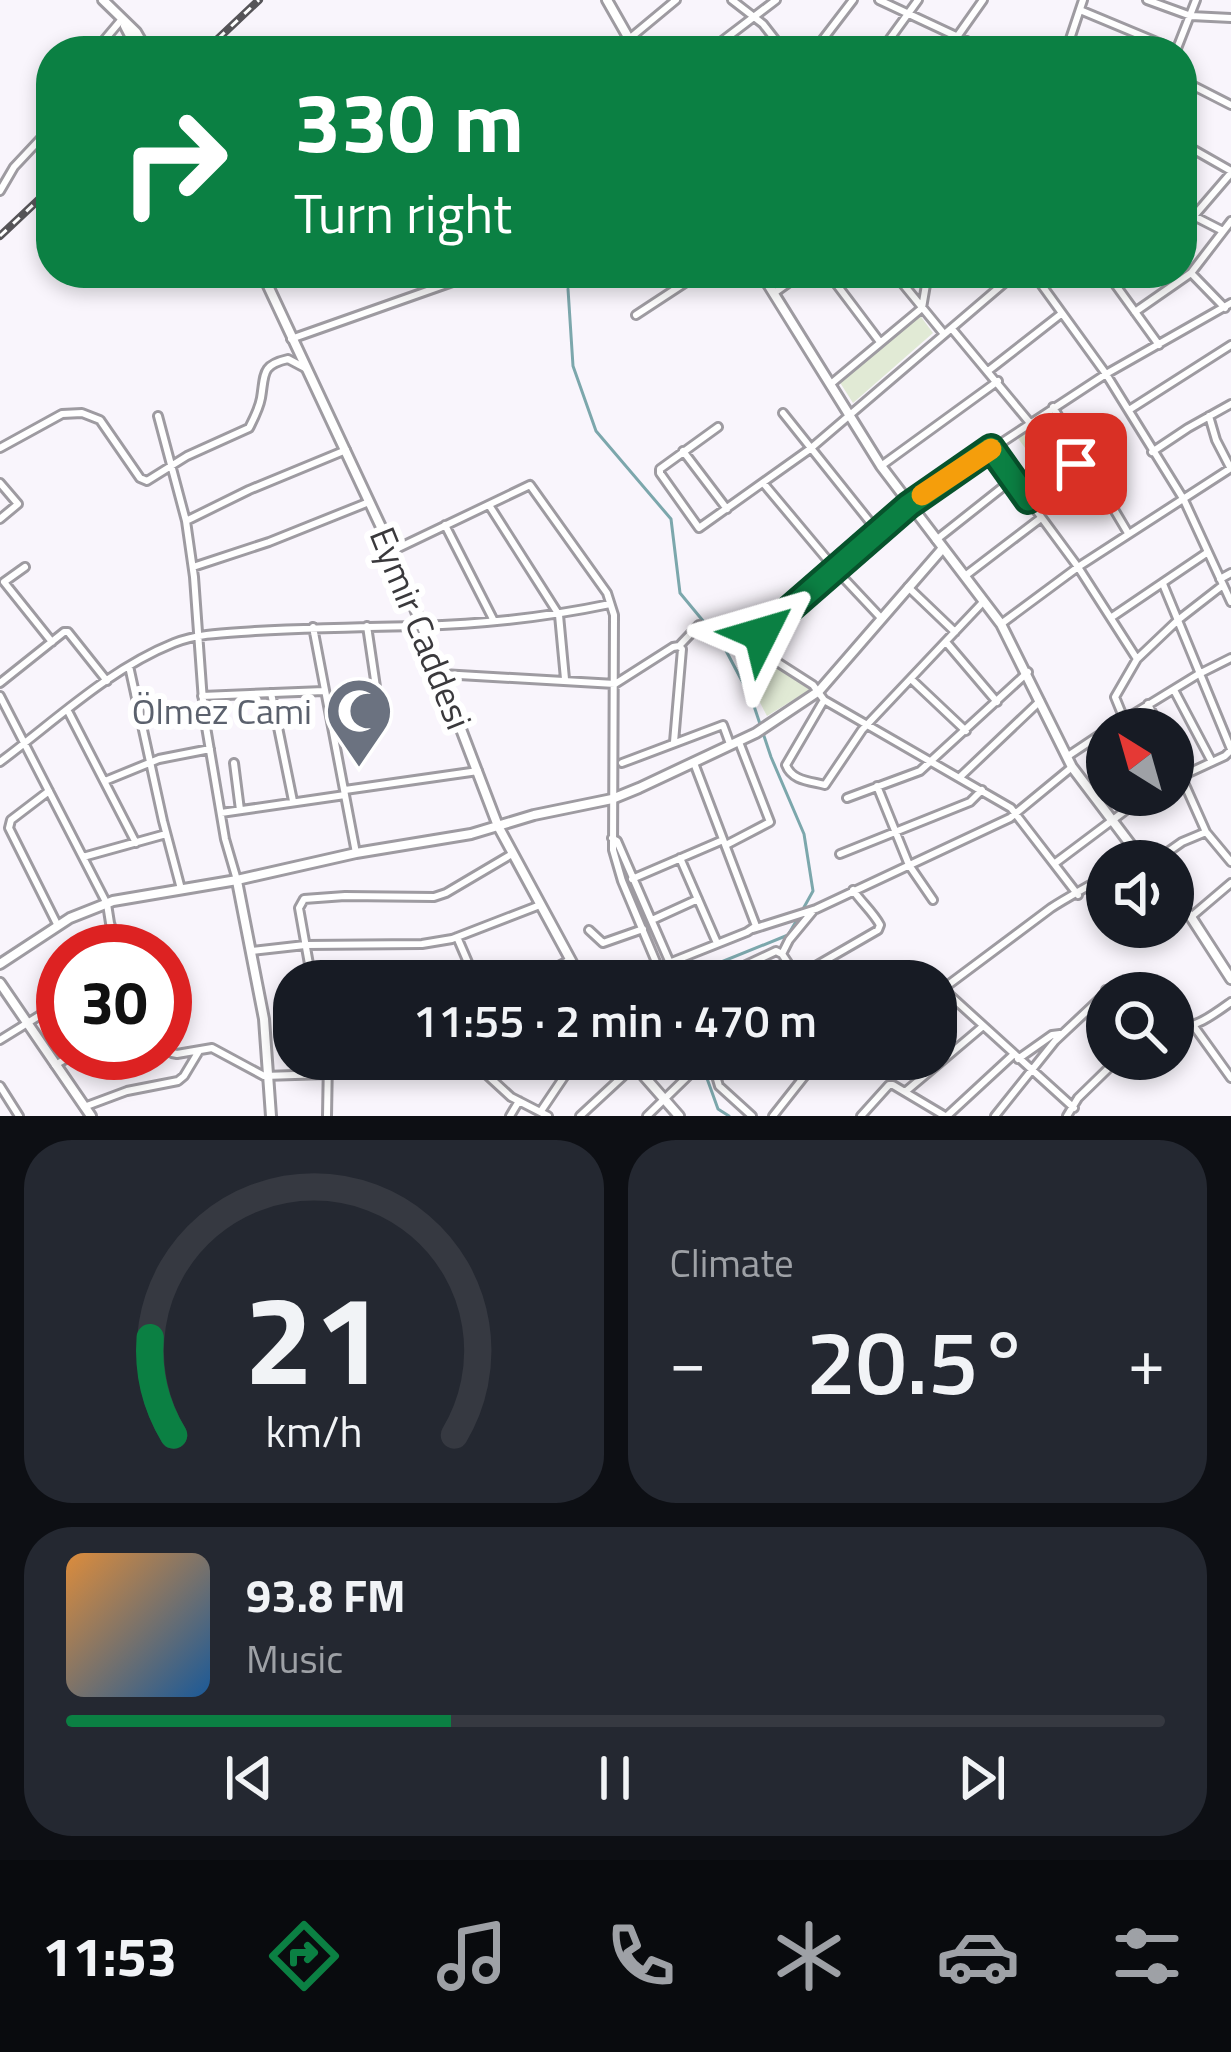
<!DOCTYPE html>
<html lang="en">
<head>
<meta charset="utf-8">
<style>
	:root { --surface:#171b24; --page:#242831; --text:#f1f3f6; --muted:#9ea1a6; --line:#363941; --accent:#0b8043 }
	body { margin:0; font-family:"Titillium Web",sans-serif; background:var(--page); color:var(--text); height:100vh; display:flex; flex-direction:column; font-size:45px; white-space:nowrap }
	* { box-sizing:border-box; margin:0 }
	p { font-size:39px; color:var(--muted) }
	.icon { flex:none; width:66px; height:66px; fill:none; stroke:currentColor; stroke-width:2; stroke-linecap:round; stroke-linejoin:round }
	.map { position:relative; height:1116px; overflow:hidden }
	.panel { display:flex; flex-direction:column; gap:24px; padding:24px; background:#0d0f14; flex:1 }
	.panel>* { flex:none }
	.hud { position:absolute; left:36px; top:36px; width:1161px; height:252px; border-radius:48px; box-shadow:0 6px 18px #0003; background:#0b8043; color:#fff; overflow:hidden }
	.needle { width:78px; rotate:323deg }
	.controls { position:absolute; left:1086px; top:708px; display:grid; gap:24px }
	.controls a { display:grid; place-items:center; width:108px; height:108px; border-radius:50%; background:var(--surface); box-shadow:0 6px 18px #0003; font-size:60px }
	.speed { position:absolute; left:36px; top:924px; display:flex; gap:24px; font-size:60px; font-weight:700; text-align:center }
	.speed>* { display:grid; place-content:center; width:156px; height:156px; border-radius:50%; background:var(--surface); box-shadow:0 6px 18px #0003; line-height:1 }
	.speed .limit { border:18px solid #d22; background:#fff; color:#111 }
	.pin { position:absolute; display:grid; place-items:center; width:102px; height:102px; color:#fff; margin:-51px; border-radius:24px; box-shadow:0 6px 18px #0006 }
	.me { position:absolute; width:132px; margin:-66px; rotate:50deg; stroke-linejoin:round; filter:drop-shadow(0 0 9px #0008) }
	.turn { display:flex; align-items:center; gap:42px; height:252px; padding:0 60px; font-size:54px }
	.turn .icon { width:156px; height:156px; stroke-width:2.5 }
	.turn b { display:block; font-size:84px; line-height:102px }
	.big { font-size:90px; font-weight:600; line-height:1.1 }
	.panel .tile { flex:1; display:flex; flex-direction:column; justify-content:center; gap:18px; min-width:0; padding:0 42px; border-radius:48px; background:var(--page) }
	.panel .dial { align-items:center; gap:0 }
	.dial svg { height:312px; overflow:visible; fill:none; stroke:var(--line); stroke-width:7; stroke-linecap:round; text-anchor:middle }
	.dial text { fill:var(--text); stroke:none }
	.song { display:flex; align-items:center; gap:36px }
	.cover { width:144px; height:144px; border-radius:18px; background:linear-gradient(135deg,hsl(30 70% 55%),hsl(210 70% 35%)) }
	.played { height:12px; border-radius:6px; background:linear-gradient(90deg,var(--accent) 35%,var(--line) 35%) }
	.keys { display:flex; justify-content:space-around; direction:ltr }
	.heat { display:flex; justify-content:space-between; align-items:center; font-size:66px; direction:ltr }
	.panel .tiles { flex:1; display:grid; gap:24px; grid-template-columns:1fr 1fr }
	.tile:last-child { grid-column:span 2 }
	.trip { position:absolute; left:273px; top:960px; width:684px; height:120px; border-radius:48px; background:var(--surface); box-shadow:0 6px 18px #0003; font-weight:600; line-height:120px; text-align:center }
	.dock { display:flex; height:192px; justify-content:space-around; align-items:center; background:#090b0e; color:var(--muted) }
	.dock .icon { width:84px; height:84px }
	.dock .current { color:var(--accent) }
	.dock b { font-size:54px; color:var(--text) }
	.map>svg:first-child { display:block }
</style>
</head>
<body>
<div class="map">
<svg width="1231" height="1116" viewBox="0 0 1231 1116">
	<rect width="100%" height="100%" fill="#f9f5fc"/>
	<!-- green -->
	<path fill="#e1ead5" d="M919,314l14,19 -80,70 -14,-22z
		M1051,413l27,43 -30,23 -31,-42z
		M736,636l10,8 65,45 -44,27 -38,-73z"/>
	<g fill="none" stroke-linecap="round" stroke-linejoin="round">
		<!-- stream -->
		<path stroke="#7ca7ac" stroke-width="3" d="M568,289l5,77 23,65 75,88 9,74 43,52 29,55 19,57 33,77 9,57 -10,18
			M695,981l4,-10 89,-36 10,-17
			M700,1059l18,50 11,7"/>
		<!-- street casing -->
		<g stroke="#9e9ba1" stroke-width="12">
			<path id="street" d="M732,0l31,24 21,27
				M879,0l109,51
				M1147,0l44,16 40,2
				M1080,10l96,40
				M629,39l47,-39
				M95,51l27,-32
				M709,51l67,-51
				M814,51l39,-51
				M881,51l37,-51
				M947,51l36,-51
				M1066,51l17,-51
				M1176,51l20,-51
				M1182,80l49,25
				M1182,143l49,28
				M0,191l14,-24 31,-33 6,-17
				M1182,210l41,21
				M1194,216l37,-43
				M828,273l52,69
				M894,273l50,61
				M1033,273l73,101 78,126 47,102
				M1107,273l52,72
				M774,293l28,-20
				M1225,308l-34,-35 40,-52
				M1135,312l56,-39
				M636,315l64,-42
				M952,329l78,94
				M291,339l187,-66
				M988,371l73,-57
				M832,383l90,-75 6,-35
				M1053,407l75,126
				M1129,410l102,-65
				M783,413l95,119
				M158,416l28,105 8,56 10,138 21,124 12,41
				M1209,416l7,24 14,27
				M718,427l-58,42v4l39,55 111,-79 206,-176
				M0,448l62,-34 20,-1 18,7 40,58 7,3 40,-25 62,-28c5,-10 10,-19 12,-30 4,-24 0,-33 27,-39l17,9
				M991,449l87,118 59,92 -22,38 9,22
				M683,451l44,58
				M1152,452l36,-24 43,-24
				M881,466l117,-85
				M0,483l18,21 -18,15
				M764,484l72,86 46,49
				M1028,500l55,-41
				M489,505l70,110 6,64
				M186,521l63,-31 97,-40
				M445,525l49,96
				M936,540l77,-61
				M392,551l138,-66 77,108 7,22 -1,235 9,31 42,100
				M25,567l-21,15 48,60
				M193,567l76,-25 100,-40
				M965,576l76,-58
				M1220,579l11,-6
				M1163,584l68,165
				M908,587l47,45
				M1112,617l96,-65
				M1001,624l77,-57 153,-99
				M313,627l43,226
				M946,642l51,60
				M679,646l20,-21
				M1137,659l41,-39 45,-35
				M129,666l34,155 18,68
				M442,674l173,10 58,-37 6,-1 3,3 -8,93
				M912,680l54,51
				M0,683l64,-51h4l39,49
				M1174,690l38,72
				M271,693l22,108
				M0,696l107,208 3,19 10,28
				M202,696l122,-5
				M824,700l-38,65c6,16 24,16 39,20l37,-55 122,-129
				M1148,704l12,25
				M69,713l67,130
				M332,727l35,-9 1,-12 8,-19 -9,-61
				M1109,729l88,-54 34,-17
				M1068,756l39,-26
				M1173,758l33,74 25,30
				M0,762c55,-41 109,-93 174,-119 25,-10 54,-10 81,-12 55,-3 109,-4 164,-5 64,-2 129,-9 191,-22
				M234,763l6,47
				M622,763l101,-38 7,19
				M960,777l80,-76
				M1173,780l52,-24 6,-6
				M105,781l54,-22 51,-10
				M877,786l32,79 24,35
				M345,790l133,-19
				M49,791l-38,29 -2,8 49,98
				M847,798l73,-27 108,-99
				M221,813l124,-18
				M612,838l5,3 53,122
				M726,845l44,-23 -31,-80
				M840,854l130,-52 12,-12
				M83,857l83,-23
				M680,858l37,85
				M1155,861l27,-19 24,-10
				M1054,864l92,-69
				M632,879l91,-39
				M1078,895l-67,-87 -187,-108 -11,-15 -53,-34 -5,-6 1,-7 169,-145 181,-119 125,-71
				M1191,917l40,-34
				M652,920l46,-21
				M753,929l63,-20 194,-91 62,-51
				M589,930l14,13 40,-14
				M457,937l19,44
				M252,951l53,-6 117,-1 30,-5 88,-34
				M659,967l88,-35 9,-6 -62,-163
				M312,981l-13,-73 5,-9 41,-3 89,1 12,-4 66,-39
				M529,981l41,-21
				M712,981l64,-30 6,3
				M800,981l-18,-27 7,-14 24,-29
				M801,981v-4l6,-6 71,-41 2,-5c-7,-13 -19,-23 -27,-35
				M943,989l131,119
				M936,994l115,-86c18,-12 37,-21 56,-33
				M1193,1025l38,53
				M1173,1029c23,-1 40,-14 58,-27
				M0,1040l63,-39
				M165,1047l7,6 5,1 35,-6 52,28 62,-2
				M500,1059l-14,15 25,23 37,19
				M711,1059l8,27 33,30
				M1018,1059l34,-24 8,-1
				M55,1065l21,-12
				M0,1086l19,30
				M905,1092l77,-65
				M84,1107l43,-16 51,-10 6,-5 15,-25
				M541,1111l35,-52
				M327,1116l1,-57
				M510,1116l9,-15
				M580,1116l54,-50
				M647,1116l42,-41 -1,-16
				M773,1116l45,-57
				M861,1116l28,-31h4l52,31
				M947,1116l66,-61
				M995,1116l60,-75 50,-47 1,-4 7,-1 3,4
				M1067,1116l11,-18 40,-39"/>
		</g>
		<!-- secondary casing -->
		<g stroke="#9e9ba1" stroke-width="14">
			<path id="secondary" d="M103,0l33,32 11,19
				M607,0l29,51
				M125,26l13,25
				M262,273l134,286 102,267 84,155
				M761,273l120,193 120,158 71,143 71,94
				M237,881l27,138 7,97
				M1173,896l18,21 40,62
				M0,964l70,-46 43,-17 124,-21 119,-27 115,-19 63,-19 78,-16 27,-11 117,-55 63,-42 124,-143
				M0,983l91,133
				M629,1059l50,57"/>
		</g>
		<!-- street -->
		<use href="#street" stroke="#fff" stroke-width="6"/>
		<!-- secondary -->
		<use href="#secondary" stroke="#fff" stroke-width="8"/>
		<!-- rail casing -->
		<g stroke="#565458" stroke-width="8">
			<path id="rail" d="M205,51l54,-51
				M0,236l51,-48"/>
		</g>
		<!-- rail -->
		<use href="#rail" stroke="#fff" stroke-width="3" stroke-dasharray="9" stroke-linecap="butt"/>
	</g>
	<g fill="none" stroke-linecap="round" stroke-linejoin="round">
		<!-- route casing -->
		<g stroke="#07532c" stroke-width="30">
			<path id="route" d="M761,634l148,-129 82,-57 37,52 48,-36"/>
		</g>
		<!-- route -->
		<use href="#route" stroke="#0b8043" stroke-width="21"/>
		<!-- slow -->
		<path stroke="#f59e0b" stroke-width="21" d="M922,495l69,-46"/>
	</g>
	<!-- icons -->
	<defs>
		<g id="mosque-pin" transform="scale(3.45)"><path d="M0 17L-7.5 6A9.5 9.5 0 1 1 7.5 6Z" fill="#6b7280" stroke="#fff"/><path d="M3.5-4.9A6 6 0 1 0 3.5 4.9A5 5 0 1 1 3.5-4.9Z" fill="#fff"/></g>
	</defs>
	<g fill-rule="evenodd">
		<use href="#mosque-pin" x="359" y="711"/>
	</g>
	<g text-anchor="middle" stroke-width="12" stroke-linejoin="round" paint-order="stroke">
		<!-- street labels -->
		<g font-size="36" fill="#3a393c" stroke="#fff">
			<text transform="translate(421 628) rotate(68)" y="13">Eymir Caddesi</text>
		</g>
		<!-- worship labels -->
		<g font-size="36" fill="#5b616d" stroke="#fff" text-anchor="end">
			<text x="312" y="724">Ölmez Cami</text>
		</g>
	</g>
</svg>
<div class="controls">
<a><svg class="needle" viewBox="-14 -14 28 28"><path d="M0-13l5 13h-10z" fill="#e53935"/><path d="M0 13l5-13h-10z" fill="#9ea1a6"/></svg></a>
<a><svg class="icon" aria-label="sound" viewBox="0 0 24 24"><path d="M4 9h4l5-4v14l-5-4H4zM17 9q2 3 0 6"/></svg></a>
<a><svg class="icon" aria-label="search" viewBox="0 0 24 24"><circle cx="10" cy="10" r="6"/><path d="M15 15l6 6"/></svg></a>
</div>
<div class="speed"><div class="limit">30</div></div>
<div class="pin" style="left:1076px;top:464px;background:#d93025"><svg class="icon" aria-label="arrive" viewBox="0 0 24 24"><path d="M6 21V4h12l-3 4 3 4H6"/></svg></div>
<svg class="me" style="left:761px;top:634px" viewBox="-20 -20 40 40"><path d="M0-17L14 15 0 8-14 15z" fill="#0b8043" stroke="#fff" stroke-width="4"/></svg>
<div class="trip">11:55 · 2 min · 470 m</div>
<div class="hud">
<div class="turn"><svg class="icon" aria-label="right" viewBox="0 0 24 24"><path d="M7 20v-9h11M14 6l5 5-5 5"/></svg><div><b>330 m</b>Turn right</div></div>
</div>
</div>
<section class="panel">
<div class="tiles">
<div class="tile dial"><svg viewBox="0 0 100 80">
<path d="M14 69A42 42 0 1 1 86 69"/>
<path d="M14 69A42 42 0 0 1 8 44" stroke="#0b8043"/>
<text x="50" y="56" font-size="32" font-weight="700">21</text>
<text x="50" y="72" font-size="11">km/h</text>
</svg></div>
<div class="tile"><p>Climate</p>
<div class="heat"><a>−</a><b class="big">20.5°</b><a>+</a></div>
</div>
<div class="tile">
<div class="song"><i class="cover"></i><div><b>93.8 FM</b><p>Music</p></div></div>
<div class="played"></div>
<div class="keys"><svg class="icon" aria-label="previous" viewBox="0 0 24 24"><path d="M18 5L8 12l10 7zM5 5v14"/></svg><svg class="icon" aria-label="pause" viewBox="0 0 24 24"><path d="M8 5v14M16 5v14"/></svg><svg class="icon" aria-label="next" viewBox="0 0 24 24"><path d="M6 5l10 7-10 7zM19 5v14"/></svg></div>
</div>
</div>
</section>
<nav class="dock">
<b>11:53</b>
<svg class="icon current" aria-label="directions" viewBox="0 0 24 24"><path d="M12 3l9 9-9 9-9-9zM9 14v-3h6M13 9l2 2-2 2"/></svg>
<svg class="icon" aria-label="music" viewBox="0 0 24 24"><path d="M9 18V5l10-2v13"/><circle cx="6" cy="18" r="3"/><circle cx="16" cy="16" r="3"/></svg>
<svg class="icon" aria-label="phone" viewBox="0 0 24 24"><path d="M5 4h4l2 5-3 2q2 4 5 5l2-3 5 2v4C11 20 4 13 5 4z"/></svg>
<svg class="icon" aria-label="climate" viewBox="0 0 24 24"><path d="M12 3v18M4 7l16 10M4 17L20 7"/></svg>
<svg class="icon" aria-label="car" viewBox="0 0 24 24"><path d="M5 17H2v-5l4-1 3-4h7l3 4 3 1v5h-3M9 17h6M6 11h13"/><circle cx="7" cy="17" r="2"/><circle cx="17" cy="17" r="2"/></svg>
<svg class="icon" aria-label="filters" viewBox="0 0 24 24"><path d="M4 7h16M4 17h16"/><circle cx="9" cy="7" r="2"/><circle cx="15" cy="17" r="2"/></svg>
</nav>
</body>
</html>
